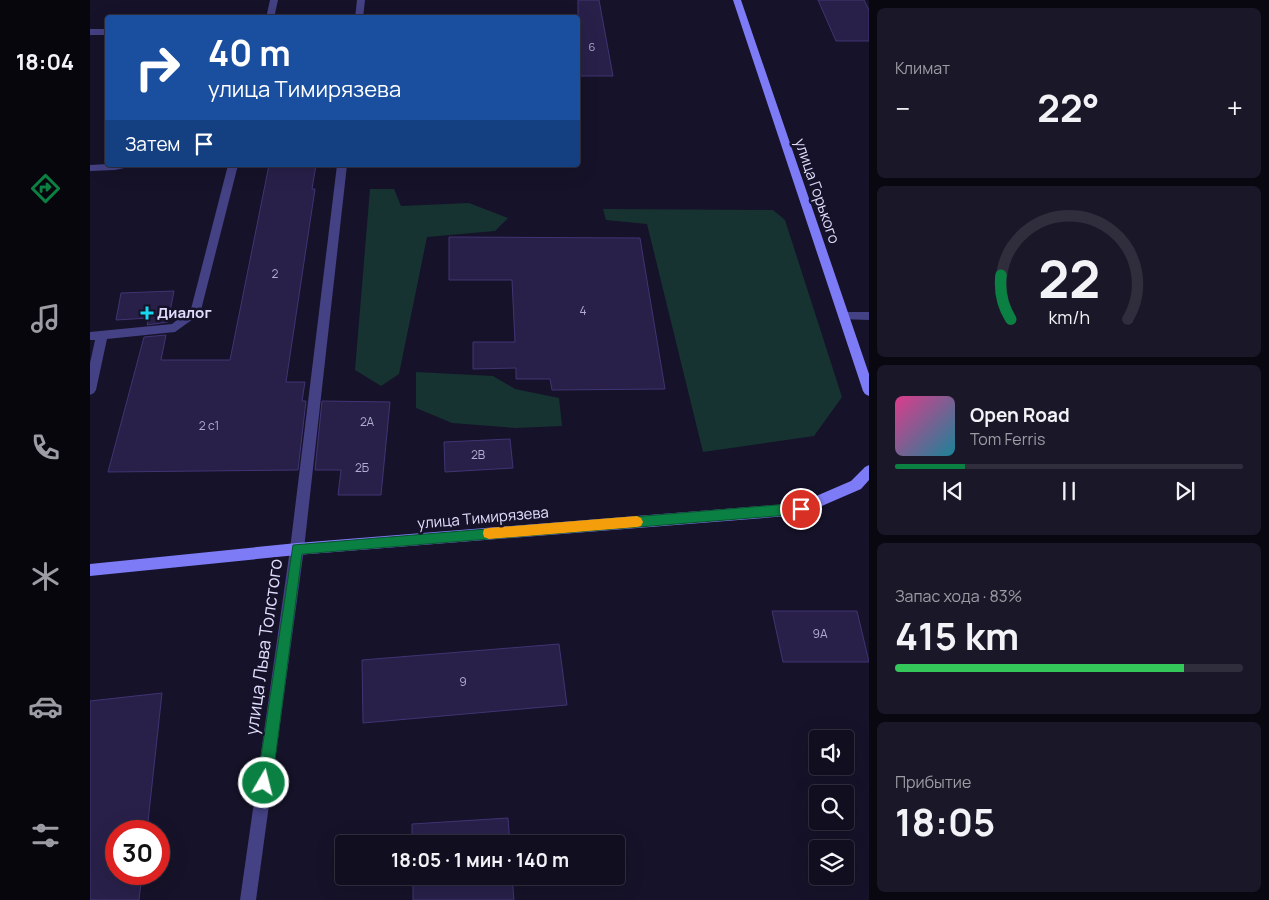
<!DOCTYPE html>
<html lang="ru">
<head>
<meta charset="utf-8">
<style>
	:root { --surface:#100e1f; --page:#191728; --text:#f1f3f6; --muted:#9c9ca4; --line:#302e3d; --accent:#0b8043 }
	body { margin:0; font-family:Manrope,sans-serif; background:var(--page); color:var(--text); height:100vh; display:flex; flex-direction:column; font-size:19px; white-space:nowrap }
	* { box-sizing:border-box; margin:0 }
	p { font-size:16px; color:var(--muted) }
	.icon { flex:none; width:28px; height:28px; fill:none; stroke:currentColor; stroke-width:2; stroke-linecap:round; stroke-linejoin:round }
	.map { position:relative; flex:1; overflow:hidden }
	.drawer { display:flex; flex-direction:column; gap:8px; padding:8px; background:#090811; width:400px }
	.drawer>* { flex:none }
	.hud { position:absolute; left:15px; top:15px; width:475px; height:152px; border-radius:5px; box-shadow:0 5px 20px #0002,0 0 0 1px var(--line); background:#1a4fa0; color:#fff; overflow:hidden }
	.controls { position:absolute; left:719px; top:730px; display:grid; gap:10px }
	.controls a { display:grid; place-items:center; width:45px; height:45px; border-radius:5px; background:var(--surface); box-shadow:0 5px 20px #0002,0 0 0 1px var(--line); font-size:25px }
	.speed { position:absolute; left:15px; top:820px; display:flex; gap:10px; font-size:25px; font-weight:700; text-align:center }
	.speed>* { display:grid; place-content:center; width:65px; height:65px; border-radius:50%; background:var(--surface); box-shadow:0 5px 20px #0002,0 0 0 1px var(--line); line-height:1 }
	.speed .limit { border:8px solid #d22; background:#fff; color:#111 }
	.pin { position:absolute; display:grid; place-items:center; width:42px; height:42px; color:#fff; margin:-21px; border:2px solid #fff; border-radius:50%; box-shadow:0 1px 5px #0007 }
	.me { position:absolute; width:55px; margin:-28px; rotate:8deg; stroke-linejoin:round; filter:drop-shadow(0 0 4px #0008) }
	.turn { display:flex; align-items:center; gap:18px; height:105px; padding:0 20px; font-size:22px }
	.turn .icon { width:65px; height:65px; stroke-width:2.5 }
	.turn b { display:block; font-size:35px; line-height:42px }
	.then { display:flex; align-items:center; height:48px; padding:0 20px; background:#0003; gap:10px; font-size:19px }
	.big { font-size:38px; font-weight:700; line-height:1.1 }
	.drawer .card { flex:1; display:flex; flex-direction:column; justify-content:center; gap:8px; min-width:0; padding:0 18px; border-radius:8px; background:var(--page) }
	.drawer .dial { align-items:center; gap:0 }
	.dial svg { height:130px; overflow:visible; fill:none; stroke:var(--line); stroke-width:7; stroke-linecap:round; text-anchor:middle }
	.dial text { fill:var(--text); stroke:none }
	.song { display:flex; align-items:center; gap:15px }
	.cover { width:60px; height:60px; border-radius:8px; background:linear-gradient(135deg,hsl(330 70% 55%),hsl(190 70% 35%)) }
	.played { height:5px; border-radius:2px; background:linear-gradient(90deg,var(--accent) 20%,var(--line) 20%) }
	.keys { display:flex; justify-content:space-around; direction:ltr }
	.heat { display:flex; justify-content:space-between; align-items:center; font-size:28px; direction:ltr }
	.charge { height:8px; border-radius:4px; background:linear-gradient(90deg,#34c759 83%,var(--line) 0) }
	.trip { position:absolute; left:245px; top:835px; width:290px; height:50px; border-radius:5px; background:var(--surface); box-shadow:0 5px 20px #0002,0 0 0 1px var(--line); font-weight:700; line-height:50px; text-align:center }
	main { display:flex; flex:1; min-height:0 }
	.tabs { display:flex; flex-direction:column; width:90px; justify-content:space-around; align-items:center; background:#06060c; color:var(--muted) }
	.tabs .icon { width:35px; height:35px }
	.tabs .selected { color:var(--accent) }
	.tabs b { font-size:22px; color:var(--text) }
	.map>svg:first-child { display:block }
</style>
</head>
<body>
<main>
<nav class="tabs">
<b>18:04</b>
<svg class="icon selected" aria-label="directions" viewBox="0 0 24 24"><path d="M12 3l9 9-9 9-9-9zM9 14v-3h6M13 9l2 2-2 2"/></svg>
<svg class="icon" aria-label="music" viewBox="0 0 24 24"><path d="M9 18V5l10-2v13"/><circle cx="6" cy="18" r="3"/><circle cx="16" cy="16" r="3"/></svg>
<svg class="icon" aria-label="phone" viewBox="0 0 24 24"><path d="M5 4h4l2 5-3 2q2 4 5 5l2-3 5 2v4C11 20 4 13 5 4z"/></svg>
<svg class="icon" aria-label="climate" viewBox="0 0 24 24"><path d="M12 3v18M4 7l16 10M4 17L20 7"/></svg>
<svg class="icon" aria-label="car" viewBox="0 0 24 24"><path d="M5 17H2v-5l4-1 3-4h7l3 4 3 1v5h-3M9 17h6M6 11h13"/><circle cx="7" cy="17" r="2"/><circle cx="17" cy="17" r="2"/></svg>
<svg class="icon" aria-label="filters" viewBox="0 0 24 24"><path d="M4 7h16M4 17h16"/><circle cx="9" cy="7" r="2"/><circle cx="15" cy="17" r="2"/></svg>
</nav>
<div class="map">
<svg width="779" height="900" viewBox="0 0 779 900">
	<rect width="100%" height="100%" fill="#161229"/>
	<!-- green -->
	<path fill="#163332" d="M280,189h24l7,17 68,-3 39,15 -13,13 -68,6 -28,137 -18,12 -26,-16z
		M513,209l170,1 12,10 57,177 -28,39 -111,16 -56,-228 -41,-4z
		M326,372l77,4 22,13 44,9 3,28 -47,2 -63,-5 -36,-15z"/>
	<!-- building -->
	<path fill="#282049" stroke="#403473" d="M488,0h21l14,76h-35z
		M728,0h46l5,10v31h-33z
		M179,165h47l-4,24h3l-29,193h19l-3,19h4l-8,69 -190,2 36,-135 22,-2 -5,25h69z
		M359,237l191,1 25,151 -113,1 -2,-11h-34v-11l-43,1v-27h42l-3,-62h-63z
		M84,291l-6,31 -21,3 2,-7 -33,2 5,-27z
		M232,401l68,1 -9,93h-43l3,-25h-26z
		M420,439l3,29 -68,4 -1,-30z
		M682,611h85l12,51h-86z
		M469,644l8,61 -204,18 -1,-63z
		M72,693l-15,138h-31v43h26l-3,26h-49v-199z
		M418,818l2,26h-98v-20z
		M323,876h99l2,24h-101z"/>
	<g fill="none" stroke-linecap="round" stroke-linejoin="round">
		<!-- lane -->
		<path fill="#444184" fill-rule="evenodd" d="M180,0h8l-4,18h-8z
			M267,0h8l-2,18h-8z
			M0,29h18v6h-18z
			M18,164v1h23l-2,2 -14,3 -25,1v-6z
			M138,165h10l-38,149 -25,18 -68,7 -11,51 -2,3 -4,2v-32l5,-23h-5v-8l82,-8 19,-15z
			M247,165h10l-43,384 -2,4 -5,2 -5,-2 -2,-4z
			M754,312h25v8l-29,-1 -2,-3z"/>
		<!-- street -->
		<path fill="#444184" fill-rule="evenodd" d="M207,543l5,2 2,4 -48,351h-16l50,-351 2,-4z"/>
		<!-- secondary -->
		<path fill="#7e7bf6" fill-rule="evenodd" d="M643,0h8l128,374v22l-4,-2 -2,-3z
			M779,465v15l-8,9 -60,26 -504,40 -207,21v-12l207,-21 503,-40 51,-22 14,-14z"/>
	</g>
	<!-- route -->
	<path fill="#0b8043" stroke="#07532c" d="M711,503l4,2 2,4 -2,4 -4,1 -499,40 -30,229 -3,5 -5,2 -5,-2 -2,-5 36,-238z"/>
	<!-- slow -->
	<path fill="#f59e0b" d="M547,516l4,2 2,4 -2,4 -4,1 -148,12 -5,-2 -1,-4 1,-4 5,-1z"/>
	<!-- markers -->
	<path fill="#16d9ef" stroke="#161229" stroke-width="2" d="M54.5 305.5h5v5h5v5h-5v5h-5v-5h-5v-5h5z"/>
	<g text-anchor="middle" stroke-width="5" stroke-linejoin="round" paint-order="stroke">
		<!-- far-number labels -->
		<g font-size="11" fill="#b2aed0">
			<text x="502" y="51">6</text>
		</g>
		<!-- number labels -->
		<g font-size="12" fill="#b2aed0">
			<text x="185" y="278">2</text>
			<text x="493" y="315">4</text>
			<text x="277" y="426">2А</text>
			<text x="119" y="430">2 с1</text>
			<text x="388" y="459">2В</text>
			<text x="272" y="472">2Б</text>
			<text x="730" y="638">9А</text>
			<text x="373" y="686">9</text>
		</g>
		<!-- street labels -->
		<g font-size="15" fill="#e0ddfd" stroke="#161229">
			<text transform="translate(727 191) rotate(71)" y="5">улица Горького</text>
			<text transform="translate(393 518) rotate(-5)" y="5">улица Тимирязева</text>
		</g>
		<!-- poi labels -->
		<g font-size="15" font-weight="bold" fill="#e0ddfd" stroke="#161229" text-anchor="start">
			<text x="67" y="318">Диалог</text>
		</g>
		<!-- near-street labels -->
		<g font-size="18" fill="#e0ddfd" stroke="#161229">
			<text transform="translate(174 647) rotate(-82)" y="6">улица Льва Толстого</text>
		</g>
	</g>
</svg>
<div class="controls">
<a><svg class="icon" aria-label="sound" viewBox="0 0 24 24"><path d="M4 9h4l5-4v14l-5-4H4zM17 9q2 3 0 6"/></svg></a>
<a><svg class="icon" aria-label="search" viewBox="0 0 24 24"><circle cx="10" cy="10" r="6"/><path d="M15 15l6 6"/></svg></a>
<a><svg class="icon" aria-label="layers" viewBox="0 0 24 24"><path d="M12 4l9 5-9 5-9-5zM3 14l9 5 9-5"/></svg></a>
</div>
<div class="speed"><div class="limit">30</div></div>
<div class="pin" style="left:711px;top:509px;background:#d93025"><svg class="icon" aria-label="arrive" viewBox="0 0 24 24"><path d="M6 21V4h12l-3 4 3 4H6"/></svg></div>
<svg class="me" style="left:174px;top:783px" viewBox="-20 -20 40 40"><circle r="17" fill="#0b8043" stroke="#fff" stroke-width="3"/><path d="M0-11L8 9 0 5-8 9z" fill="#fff"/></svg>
<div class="trip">18:05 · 1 мин · 140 m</div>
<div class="hud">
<div class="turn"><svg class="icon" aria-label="right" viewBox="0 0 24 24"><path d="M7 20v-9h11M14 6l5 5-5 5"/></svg><div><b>40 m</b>улица Тимирязева</div></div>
<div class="then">Затем<svg class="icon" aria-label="arrive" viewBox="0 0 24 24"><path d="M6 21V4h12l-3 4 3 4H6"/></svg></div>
</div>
</div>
<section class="drawer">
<div class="card"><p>Климат</p>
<div class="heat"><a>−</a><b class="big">22°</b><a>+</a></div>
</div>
<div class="card dial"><svg viewBox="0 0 100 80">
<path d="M14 69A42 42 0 1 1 86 69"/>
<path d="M14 69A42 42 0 0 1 8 42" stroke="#0b8043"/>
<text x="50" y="56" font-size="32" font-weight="700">22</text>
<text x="50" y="72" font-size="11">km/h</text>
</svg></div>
<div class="card">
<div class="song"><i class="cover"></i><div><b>Open Road</b><p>Tom Ferris</p></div></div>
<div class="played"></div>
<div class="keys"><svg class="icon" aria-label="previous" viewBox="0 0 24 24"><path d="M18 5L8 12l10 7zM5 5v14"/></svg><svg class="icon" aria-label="pause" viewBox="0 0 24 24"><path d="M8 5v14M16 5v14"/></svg><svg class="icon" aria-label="next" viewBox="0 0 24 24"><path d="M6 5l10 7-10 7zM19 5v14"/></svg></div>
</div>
<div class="card"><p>Запас хода · 83%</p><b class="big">415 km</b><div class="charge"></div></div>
<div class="card"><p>Прибытие</p><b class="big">18:05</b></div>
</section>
</main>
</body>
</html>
